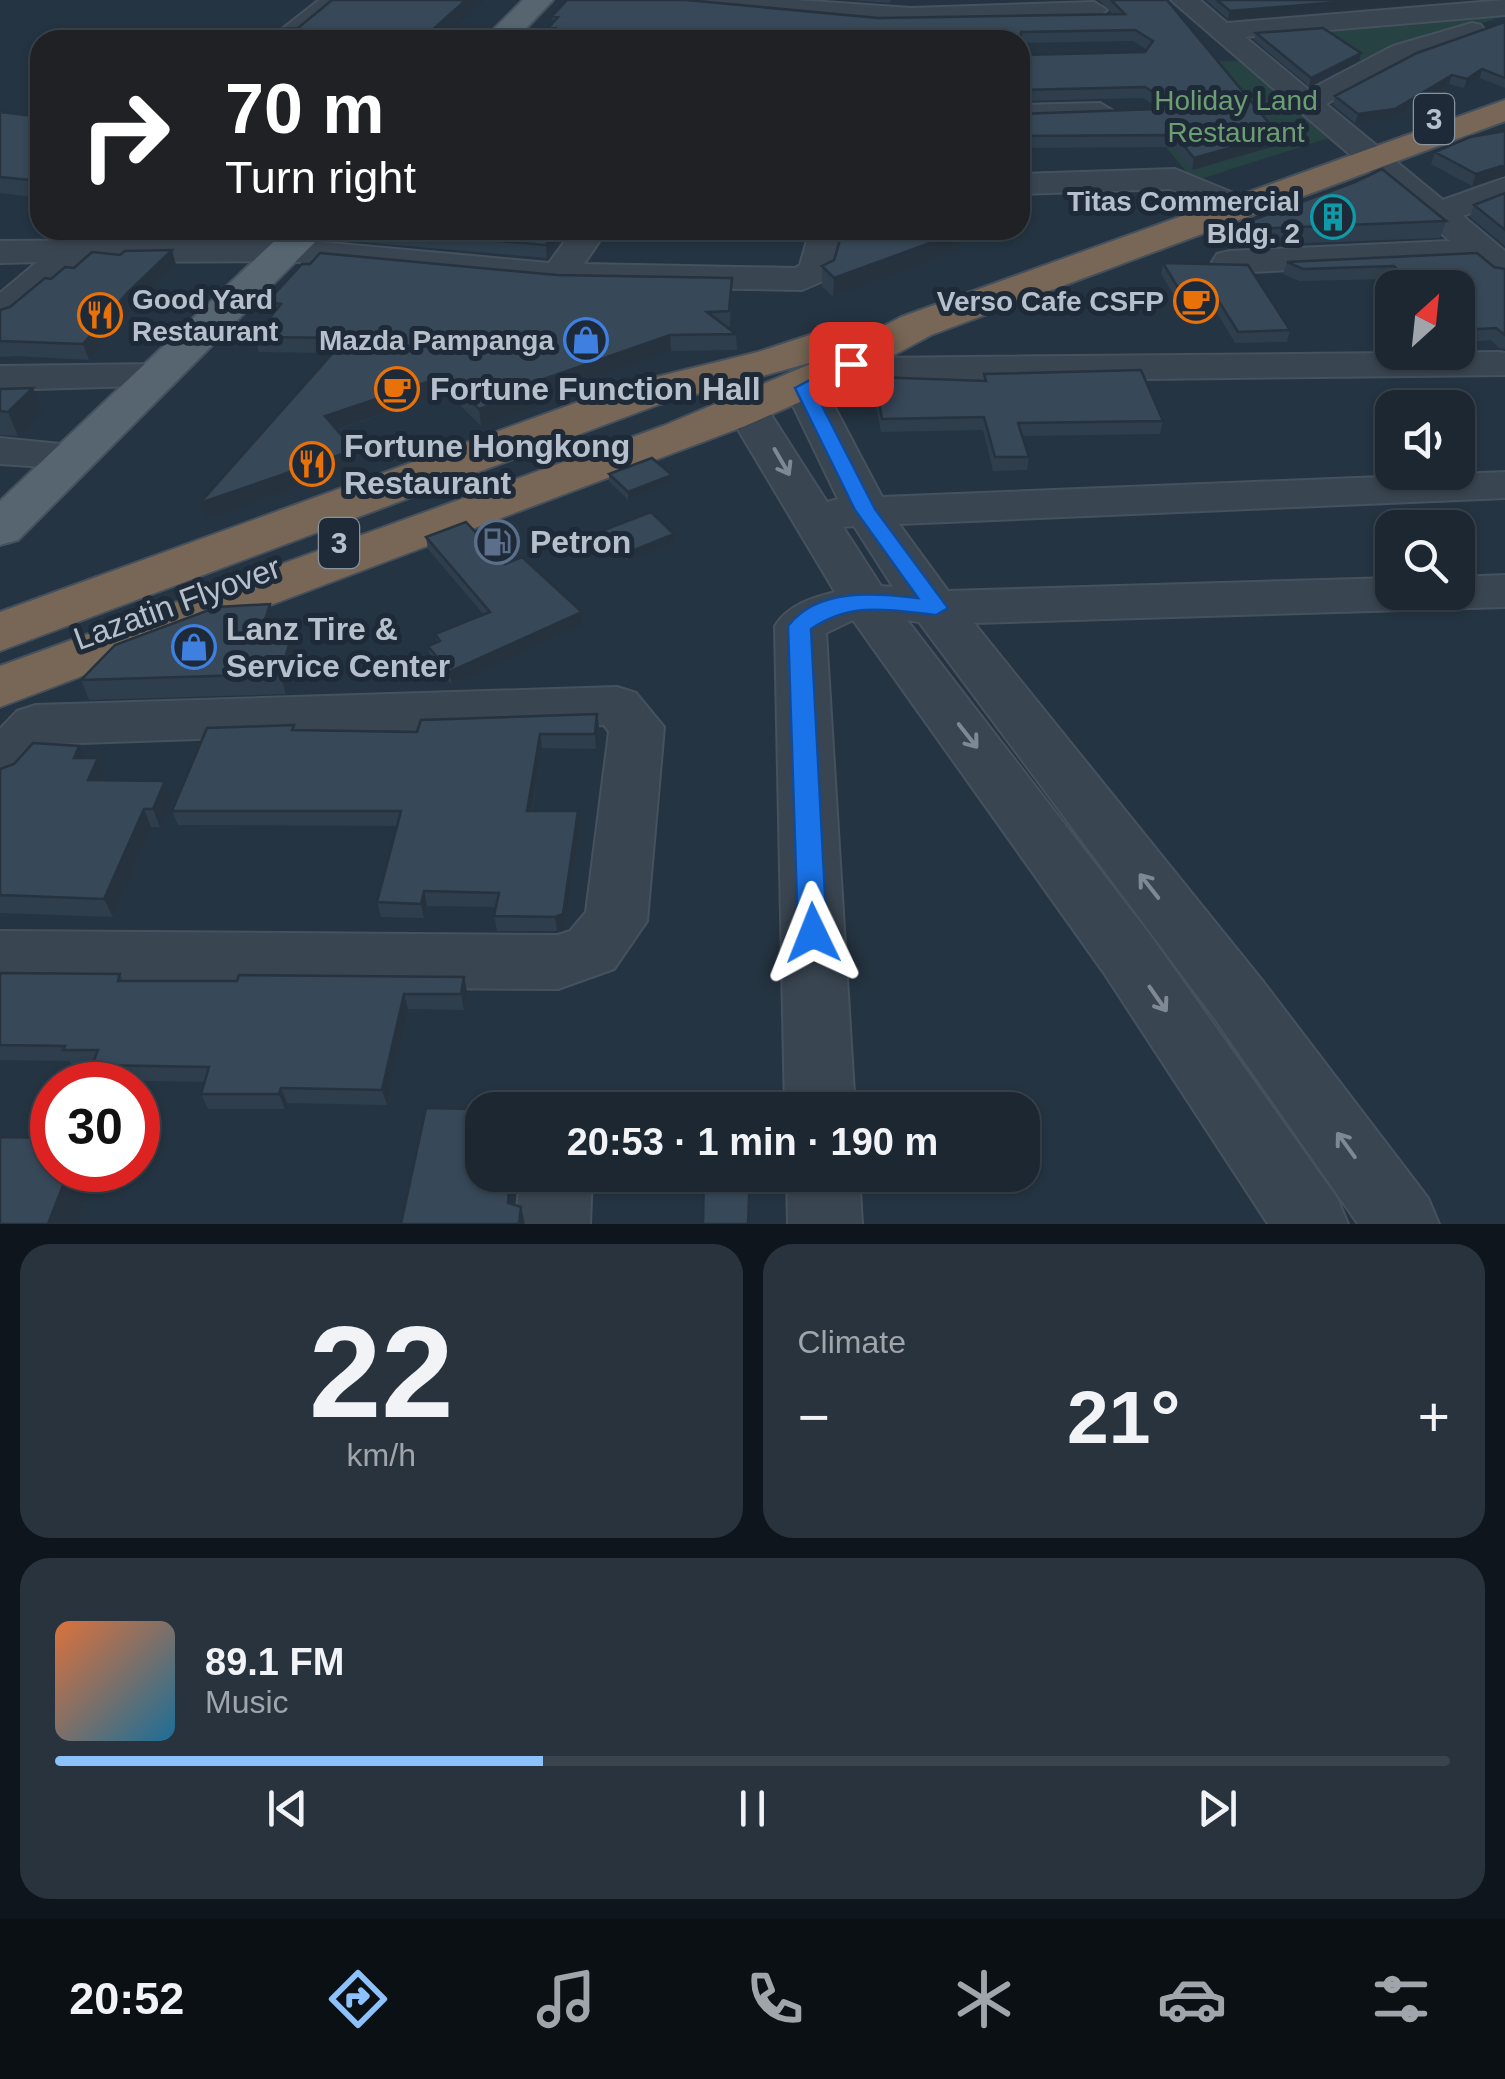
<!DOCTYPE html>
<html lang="en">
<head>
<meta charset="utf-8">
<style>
	:root { --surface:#1c2732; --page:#29333e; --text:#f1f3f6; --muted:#a0a5ac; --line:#3a444d; --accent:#8cc1fb }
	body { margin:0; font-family:Arial,sans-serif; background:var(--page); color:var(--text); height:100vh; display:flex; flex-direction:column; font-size:38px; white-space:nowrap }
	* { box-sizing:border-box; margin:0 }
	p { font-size:32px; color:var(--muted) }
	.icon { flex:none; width:55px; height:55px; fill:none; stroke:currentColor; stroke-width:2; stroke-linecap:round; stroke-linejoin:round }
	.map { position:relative; height:1224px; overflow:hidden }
	.sheet { display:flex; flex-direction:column; gap:20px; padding:20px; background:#0f151c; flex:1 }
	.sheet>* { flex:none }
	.top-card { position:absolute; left:30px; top:30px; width:1000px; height:210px; border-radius:30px; box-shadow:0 2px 8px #0004,0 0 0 2px var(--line); background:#202124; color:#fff; overflow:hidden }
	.needle { width:65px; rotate:27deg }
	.buttons { position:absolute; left:1375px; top:270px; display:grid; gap:20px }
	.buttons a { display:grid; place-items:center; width:100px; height:100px; border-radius:20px; background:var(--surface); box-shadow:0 2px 8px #0004,0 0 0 2px var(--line); font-size:50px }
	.speed { position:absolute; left:30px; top:1062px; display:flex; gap:20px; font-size:50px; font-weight:700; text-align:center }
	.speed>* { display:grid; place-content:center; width:130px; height:130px; border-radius:50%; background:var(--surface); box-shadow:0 2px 8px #0004,0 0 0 2px var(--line); line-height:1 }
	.speed .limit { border:15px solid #d22; background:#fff; color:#111 }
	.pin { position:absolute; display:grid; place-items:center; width:85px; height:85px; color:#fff; margin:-42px; border-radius:20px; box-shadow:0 5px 15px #0006 }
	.me { position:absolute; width:110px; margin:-55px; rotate:358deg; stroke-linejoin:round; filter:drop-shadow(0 0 8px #0008) }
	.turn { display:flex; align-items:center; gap:35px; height:210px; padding:0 30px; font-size:45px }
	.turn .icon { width:130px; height:130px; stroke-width:2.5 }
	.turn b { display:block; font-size:70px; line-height:85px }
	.big { font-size:75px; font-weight:800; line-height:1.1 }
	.sheet .widget { flex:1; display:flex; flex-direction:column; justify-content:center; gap:15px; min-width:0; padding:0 35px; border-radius:30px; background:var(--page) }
	.sheet .dial { align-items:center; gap:0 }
	.dial b { font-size:130px; line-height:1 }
	.song { display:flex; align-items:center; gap:30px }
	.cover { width:120px; height:120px; border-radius:15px; background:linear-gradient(135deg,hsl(20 70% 55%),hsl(200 70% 35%)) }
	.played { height:10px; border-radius:5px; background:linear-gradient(90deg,var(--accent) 35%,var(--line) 35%) }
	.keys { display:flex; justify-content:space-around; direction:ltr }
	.heat { display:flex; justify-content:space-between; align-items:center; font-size:55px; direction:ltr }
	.sheet .tiles { flex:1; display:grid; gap:20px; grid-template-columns:1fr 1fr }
	.widget:last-child { grid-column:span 2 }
	.trip { position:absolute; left:465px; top:1092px; width:575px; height:100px; border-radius:30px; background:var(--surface); box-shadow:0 2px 8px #0004,0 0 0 2px var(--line); font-weight:800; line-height:100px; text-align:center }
	.dock { display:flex; height:160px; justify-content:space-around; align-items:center; background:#0b1014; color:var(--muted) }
	.dock .icon { width:70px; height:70px }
	.dock .active { color:var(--accent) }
	.dock b { font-size:45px; color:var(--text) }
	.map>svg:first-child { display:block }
</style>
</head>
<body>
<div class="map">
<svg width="1505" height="1224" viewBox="0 0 1505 1224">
	<rect width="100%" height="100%" fill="#253442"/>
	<!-- green -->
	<path fill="#274243" d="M1488,12l8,7 -98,29 -32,16 -49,-37z
		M1240,61l95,75 -141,45 -53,-64 48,-2 -36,-53z"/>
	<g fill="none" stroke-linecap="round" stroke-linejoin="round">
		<!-- minor casing -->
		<g stroke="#46515e" stroke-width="4">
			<path id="minor" d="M319,0h29l-49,40h-31z
				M676,0h120l115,8 183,-6 13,8 -13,8 -183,6 -222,-16z
				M1171,0h29l27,23 278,-23v15l-260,22 64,53 84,-44 79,-23 9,2 4,6 -4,6 -68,21 -87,46 117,96 62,-22v22l-42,16 42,35v29l-13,-3 -18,-16 -244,12 -13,-3 -5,-8 5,-8 13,-3 220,-10z
				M1100,103l15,9 -4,6 -91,5v-18z
				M1175,169l78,32 5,7 -5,7 -12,3 -71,-29 -150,5v-20z
				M573,230h34l-23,34 211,4 5,-3 10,-35h34l-14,48 -28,12 -243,-4 -272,-25 -205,1 -69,58 -13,3v-30l37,-31 -37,1v-22l287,-2 262,24z
				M851,353l20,5 629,-6 5,1v22l-634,7 -34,-8 -6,-9 6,-9z
				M159,364l14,3 6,9 -6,9 -173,5v-24z
				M804,375l14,3 6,9 58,110 623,-25v26l-606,26 49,67 444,-13v14h66v-15l47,-2v32l-531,16 287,356 167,219 11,26h-81l-143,-205 -296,-397 -12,-2 243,315 187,263 11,26h-80l-164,-251 -251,-353 -27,13 29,477h-70l-10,-484c13,-21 37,-28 60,-34l-108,-181 6,-9 15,-4 15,4 64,100 11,-3 -54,-112 6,-9zM854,526l34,53 5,8 -12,-1 -38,-59z
				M0,438l91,9 7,9 -7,9 -15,4 -76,-5z
				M617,687l19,6 28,34 -17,194 -33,48 -56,20 -558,-4v-54l558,4 12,-4 16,-19 23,-180 -5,-7 -553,19 -31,36 -20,6v-57l17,-18 19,-6z
				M520,1175h72l-2,49h-74z
				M787,1175h72l3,49h-74z"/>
		</g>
		<!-- major casing -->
		<g stroke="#46515e" stroke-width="4">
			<path id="major" d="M523,0h30l-38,40h-32z
				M286,230h41l-309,310 -18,5v-44z"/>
		</g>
		<!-- highway casing -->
		<g stroke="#44505c" stroke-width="4">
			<path id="highway" d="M1505,100v21l-574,214 -92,50 -94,41 -745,281v-41l663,-240 157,-66 -160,44 -660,247v-39l628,-228 130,-32 64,-21 15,4 7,9 -5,6 62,-33z"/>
		</g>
		<!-- minor -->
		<use href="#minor" fill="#394551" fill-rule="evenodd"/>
		<!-- major -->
		<use href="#major" fill="#576571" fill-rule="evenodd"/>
		<!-- highway -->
		<use href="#highway" fill="#786756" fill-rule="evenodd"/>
	</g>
	<!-- wall -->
	<path fill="#2f3e4c" d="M850,0h41l-1,3z
		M1099,0h68l108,146 -83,24 -20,-23 -152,1v-34l136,-5 2,-1 -15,-10 -123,3v-46l125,-3 2,-2 -14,-9 -113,2 -471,-9v-7l4,-4 -1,-7 136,-15 190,17 235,-4z
		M1206,0h254l-232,19z
		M1505,22v66l-25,-10 -16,10 -15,-4 -57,35 -37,4 -22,-18 2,-9z
		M1256,33l105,20 -2,7 -50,26 -55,-46z
		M0,112l34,4 6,-4v86l-40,-5z
		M1505,131v45l-33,10 -41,-22 4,-12z
		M1505,193v53l-35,-29 4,-12z
		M1446,221l-6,17 -218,8 4,-16z
		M160,230h53l-6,6h-45z
		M346,230h220l-19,28 -199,-17z
		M843,230h153l-37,13 -1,8 -125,46 -11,-11v-20l12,-6z
		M172,250l4,15 -43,42 -44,53 -72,-4 -17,1v-47l10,-3 41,-28 23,-11 46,-13z
		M1287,262l207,5 11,2v80l-6,-1 -8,-8 -33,3v-55h-59l-9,-9 -91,2 -16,-7z
		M1163,263l127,67 -3,12 -52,1 -22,-37 -32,1 -20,-33z
		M557,275l175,3 -2,49h-3l9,7 1,16 -66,1 -126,45 1,7 -65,23 -34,-34 -110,38 17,20 3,16 -152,54 128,-167 -74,-1 -5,-15 17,-20 -4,-15z
		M984,374l179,47 -3,13 -138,2 7,21 -2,13 -34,1 -10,-41 -102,2 -8,-42 1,-13 110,4z
		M0,389l43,23 -25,24 -18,-1z
		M609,474l63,1v8l-44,17 -19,-19z
		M604,530l70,4 1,8 -47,19 -23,-23z
		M426,537l79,27 77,48 1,13 -131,60 -21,-25 -3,-14 9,-3 -2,-9 48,-20 -55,-65z
		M270,604l6,20 -4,12 26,19 -12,39 -197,6 -8,-20z
		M597,714l2,15 -3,20 -54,-1 -10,63 48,15 -15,103 -8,2h-60l-3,-15 2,-9 -69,-1 -3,12 -43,-1 -4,-15 20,-76 -219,-1 -6,-14 124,-81 121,2z
		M79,746l5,12h14l8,18 -2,4 61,1 8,18 -13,28h-9l-38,90 -113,-4v-144z
		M0,973l120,1 3,7h114l227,-4 3,15 -3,18 -56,-1 -21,96 -100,-2 -2,6h-77l-7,-15 4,-12 -105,-2 -8,-15h-20l-3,-4 -69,-1z"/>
	<!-- shaded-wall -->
	<path fill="#26323e" d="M466,0h18l-44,40h-19z
		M1363,0h97l-232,19 2,-8z
		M1361,53l-2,7 -50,26 2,-8z
		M1482,69l-2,9 -16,10 3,-9z
		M1452,75l-3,9 -57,35 -37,4 3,-9z
		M1278,134l-3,12 -83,24 2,-12z
		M1505,165v11l-33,10 4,-12z
		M556,230h10l-19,28 -1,-13z
		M950,230h46l-37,13 -1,8 -125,46 1,-19z
		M172,250l4,15 -43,42 -44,53 -6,-16 45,-52z
		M670,335l1,16 -126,45 1,7 -65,23 -2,-17 59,-28z
		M445,376l2,16 -118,40 -4,-16z
		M33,388l10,24 -25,24 -10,-24z
		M354,450l3,16 -152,54 -5,-17z
		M672,475v8l-44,17v-8z
		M674,534l1,8 -47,19 -1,-8z
		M270,604l6,20 -10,31 -6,-19z
		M582,612l1,13 -131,60 -3,-13z
		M292,635l6,20 -12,39 -6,-20z
		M597,714l2,15 -3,20 -1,-15z
		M540,734l2,14 -13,77 -2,-14z
		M79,746l8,18 -13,-6z
		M98,758l8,18 -10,22 -8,-18z
		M165,781l8,18 -13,28 -7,-18z
		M144,809l7,18 -38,90 -9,-18z
		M578,811l2,15 -15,103 -8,2 -2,-14z
		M424,891l3,15 -3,12 -3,-14z
		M464,977l3,15 -3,18 -3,-16z
		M404,994l4,15 -21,96 -5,-15z
		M281,1088l6,15 -2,6 -6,-15z
		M69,1170h27l-20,54h-28z
		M510,1175h6l-4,49 -4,-21z
		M521,1207l4,17h-6z"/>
	<!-- building -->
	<path fill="#374858" stroke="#26323e" stroke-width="2.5" d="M332,0h134l-45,40h-159l15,-11 21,-1z
		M567,0h119l192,18 247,-4 -14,-14h56l111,134 -84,24 -19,-23 -155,1v-22l136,-5 8,-10 -19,-12 -124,3 -1,13v-48l125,-3 8,-11 -18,-11 -114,2 -1,11v-3h-476l11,-12 -6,-1 9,-10 -6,-1z
		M1217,0h146l-133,11z
		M1505,22v56l-23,-9 -15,10 -15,-4 -57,34 -37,5 -23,-18 82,-43z
		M1323,28l38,25 -50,25 -55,-45z
		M0,112l34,4 6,-4v69l-40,-4z
		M1505,131v34l-29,9 -41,-22 35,-15z
		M1382,169l64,52 -220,9 129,-48z
		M1505,193v37l-31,-25z
		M368,230h188l-10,15z
		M843,230h113l4,2 -126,46 -12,-12 12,-6z
		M172,250l-44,42 -45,52 -83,-3v-31l10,-3 35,-29 6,1 14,-12 9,1 18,-16 28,3 5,-4z
		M320,253l237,22 175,3 -3,33 -22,1 29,22 -66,1 -132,46 6,6 -65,22 -34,-33 -120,40 29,34 -154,53 146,-165 -92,-1 27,-33 -14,-2 35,-38h8z
		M1477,253l17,14 11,2v66l-9,-7 -34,2 -4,-4v-38h-42l-22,-22 -91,3 -16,-7z
		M1163,263l85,2 42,65 -52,2 -23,-37 -32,1z
		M1141,370l22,51 -145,2 11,34h-34l-11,-40 -102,2 -8,-42 112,4 -2,-7z
		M33,388l-25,24 -8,-1v-22z
		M652,458l20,17 -44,17 -19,-18z
		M651,512l23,22 -47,19 -23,-23z
		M466,522l39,42 17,-7 60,55 -133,60 -21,-26 12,-5 -5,-7 55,-22 -64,-75z
		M270,604l-10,32 32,-1 -12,39 -199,6 34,-35 102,-38z
		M597,714l-2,20h-55l-13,77h51l-15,103 -8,3 -61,-1 5,-23 -75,-2 -3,13 -44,-2 24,-91h-229l35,-83 87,-3 -2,5 125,2 4,-12z
		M33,743l46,3 -5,12h24l-10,22 77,1 -12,28h-9l-40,90 -104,-4v-126l14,-5z
		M0,973l120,1 -2,7h119l2,-6 225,2 -3,17h-57l-22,96 -101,-2 -2,6h-78l8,-27 -117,-2 6,-15h-35l2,-4 -65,-1z
		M426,1108l99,2h-43v65h28l-2,28 13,4 -2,17h-118z
		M0,1137l52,1v32h17l-21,54h-48z
		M704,1175h46l-2,49h-45z"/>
	<!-- one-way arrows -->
	<defs><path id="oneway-shaft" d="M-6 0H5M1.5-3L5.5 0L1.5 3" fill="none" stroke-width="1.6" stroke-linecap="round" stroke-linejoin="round" transform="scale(2.5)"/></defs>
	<g stroke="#7e8995">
		<use href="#oneway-shaft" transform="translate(782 462) rotate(60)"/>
		<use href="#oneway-shaft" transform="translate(968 736) rotate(52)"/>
		<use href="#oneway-shaft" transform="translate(1149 886) rotate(-128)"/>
		<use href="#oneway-shaft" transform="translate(1158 999) rotate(55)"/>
		<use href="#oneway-shaft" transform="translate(1346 1145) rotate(-126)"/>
	</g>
	<!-- route -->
	<path fill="#1a73e8" stroke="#114b97" stroke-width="2.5" d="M845,361l15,3 -46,26 61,119 73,99 -12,7c-46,-5 -84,-14 -125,14l16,304 -4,8h-20l-5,-8 -10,-307c30,-39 88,-33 130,-28l-63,-88 -60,-122z"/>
	<!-- icons -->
	<defs>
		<g id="building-ring" transform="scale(2.25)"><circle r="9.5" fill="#1e2a37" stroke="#0f9aa8" stroke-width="1.5"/><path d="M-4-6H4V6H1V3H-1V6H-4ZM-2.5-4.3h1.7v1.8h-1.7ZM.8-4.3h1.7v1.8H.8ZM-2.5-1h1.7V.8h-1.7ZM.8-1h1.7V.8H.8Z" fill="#0f9aa8"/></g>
		<g id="cafe-ring" transform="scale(2.25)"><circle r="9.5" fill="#1e2a37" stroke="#e8710a" stroke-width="1.5"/><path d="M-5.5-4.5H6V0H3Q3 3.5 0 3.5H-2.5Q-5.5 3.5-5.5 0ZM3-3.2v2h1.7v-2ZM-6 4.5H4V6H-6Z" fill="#e8710a"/></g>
		<g id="restaurant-ring" transform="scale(2.25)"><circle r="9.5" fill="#1e2a37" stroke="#e8710a" stroke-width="1.5"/><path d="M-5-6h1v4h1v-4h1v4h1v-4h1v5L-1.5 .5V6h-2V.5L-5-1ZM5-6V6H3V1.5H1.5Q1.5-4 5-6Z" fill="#e8710a"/></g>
		<g id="shop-ring" transform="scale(2.25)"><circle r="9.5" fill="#1e2a37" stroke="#3f7fe0" stroke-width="1.5"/><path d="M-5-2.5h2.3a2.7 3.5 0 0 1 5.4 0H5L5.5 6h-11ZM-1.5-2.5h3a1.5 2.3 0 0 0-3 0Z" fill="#3f7fe0"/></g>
		<g id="fuel-ring" transform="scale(2.25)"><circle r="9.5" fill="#1e2a37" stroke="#5c6f8a" stroke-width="1.5"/><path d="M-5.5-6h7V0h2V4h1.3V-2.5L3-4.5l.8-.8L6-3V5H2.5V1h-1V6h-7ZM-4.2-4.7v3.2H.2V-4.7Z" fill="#5c6f8a"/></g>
	</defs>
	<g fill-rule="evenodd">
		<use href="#building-ring" x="1333" y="217"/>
		<use href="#cafe-ring" x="1196" y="301"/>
		<use href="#restaurant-ring" x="100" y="315"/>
		<use href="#shop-ring" x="586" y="340"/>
		<use href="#cafe-ring" x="397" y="389"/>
		<use href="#restaurant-ring" x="312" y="464"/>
		<use href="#fuel-ring" x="497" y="542"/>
		<use href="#shop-ring" x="194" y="647"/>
	</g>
	<g text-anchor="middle" stroke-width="10" stroke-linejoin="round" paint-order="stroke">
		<!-- far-park labels -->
		<g font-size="28" fill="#6d9d73" stroke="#1e2a37">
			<text x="1236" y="110">Holiday Land<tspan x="1236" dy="32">Restaurant</tspan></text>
		</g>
		<!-- far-poi labels -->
		<g font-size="28" font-weight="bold" fill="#b6c0cc" stroke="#1e2a37" text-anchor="end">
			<text x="1300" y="211">Titas Commercial<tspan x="1300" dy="32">Bldg. 2</tspan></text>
			<text x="132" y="309" text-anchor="start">Good Yard<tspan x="132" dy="32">Restaurant</tspan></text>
			<text x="1164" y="311">Verso Cafe CSFP</text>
			<text x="554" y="350">Mazda Pampanga</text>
		</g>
		<!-- shield labels -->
		<g fill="#1e2a37" stroke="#88939f" stroke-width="2.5">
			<rect x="1414" y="94" width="40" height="50" rx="8"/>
			<rect x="319" y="518" width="40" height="50" rx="8"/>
		</g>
		<g font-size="30" font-weight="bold" fill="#b6c0cc">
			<text x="1434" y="129">3</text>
			<text x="339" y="553">3</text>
		</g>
		<!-- poi labels -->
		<g font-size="32" font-weight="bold" fill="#b6c0cc" stroke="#1e2a37" text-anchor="start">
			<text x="430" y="400">Fortune Function Hall</text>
			<text x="344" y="457">Fortune Hongkong<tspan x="344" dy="37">Restaurant</tspan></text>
			<text x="530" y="553">Petron</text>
			<text x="226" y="640">Lanz Tire &amp;<tspan x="226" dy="37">Service Center</tspan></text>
		</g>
		<!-- street labels -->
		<g font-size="32" fill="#b6c0cc" stroke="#1e2a37">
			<text transform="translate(177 603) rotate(-20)" y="11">Lazatin Flyover</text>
		</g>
	</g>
</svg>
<div class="buttons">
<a><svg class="needle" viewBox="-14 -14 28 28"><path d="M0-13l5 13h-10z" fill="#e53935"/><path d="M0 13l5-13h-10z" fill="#a0a5ac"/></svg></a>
<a><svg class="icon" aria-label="sound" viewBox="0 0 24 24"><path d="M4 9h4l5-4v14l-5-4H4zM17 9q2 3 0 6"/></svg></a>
<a><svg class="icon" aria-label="search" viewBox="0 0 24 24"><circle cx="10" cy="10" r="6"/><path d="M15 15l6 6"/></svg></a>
</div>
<div class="speed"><div class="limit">30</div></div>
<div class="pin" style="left:851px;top:364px;background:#d93025"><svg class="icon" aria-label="arrive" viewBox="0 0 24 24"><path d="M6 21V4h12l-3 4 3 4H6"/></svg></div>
<svg class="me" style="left:813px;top:933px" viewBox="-20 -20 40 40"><path d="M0-17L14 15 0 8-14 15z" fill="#1a73e8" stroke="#fff" stroke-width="4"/></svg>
<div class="trip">20:53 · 1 min · 190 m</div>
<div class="top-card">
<div class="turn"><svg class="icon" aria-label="right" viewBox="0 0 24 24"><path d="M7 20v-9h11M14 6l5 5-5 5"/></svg><div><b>70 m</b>Turn right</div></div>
</div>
</div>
<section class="sheet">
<div class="tiles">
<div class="widget dial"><b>22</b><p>km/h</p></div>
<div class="widget"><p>Climate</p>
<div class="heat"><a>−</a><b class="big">21°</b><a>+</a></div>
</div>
<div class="widget">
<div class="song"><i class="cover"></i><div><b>89.1 FM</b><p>Music</p></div></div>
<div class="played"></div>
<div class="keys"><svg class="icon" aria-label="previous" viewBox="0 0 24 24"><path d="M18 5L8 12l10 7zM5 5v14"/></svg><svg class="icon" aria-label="pause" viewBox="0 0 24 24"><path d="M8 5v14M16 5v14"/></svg><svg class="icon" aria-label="next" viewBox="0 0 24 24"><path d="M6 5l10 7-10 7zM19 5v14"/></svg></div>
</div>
</div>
</section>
<nav class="dock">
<b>20:52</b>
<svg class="icon active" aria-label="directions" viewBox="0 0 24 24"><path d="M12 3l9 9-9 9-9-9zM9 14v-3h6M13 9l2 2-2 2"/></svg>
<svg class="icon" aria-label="music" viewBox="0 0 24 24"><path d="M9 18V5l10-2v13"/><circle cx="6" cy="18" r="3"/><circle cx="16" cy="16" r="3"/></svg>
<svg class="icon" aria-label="phone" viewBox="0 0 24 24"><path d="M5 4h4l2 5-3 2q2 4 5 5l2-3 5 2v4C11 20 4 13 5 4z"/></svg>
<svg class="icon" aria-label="climate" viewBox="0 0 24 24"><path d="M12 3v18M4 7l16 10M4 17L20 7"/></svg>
<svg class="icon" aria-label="car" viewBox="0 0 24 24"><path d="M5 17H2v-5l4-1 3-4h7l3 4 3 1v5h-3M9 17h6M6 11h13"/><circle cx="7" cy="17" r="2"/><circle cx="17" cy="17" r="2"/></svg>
<svg class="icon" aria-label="filters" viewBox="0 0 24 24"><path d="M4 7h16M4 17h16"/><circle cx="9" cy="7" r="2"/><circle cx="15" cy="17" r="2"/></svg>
</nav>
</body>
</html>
